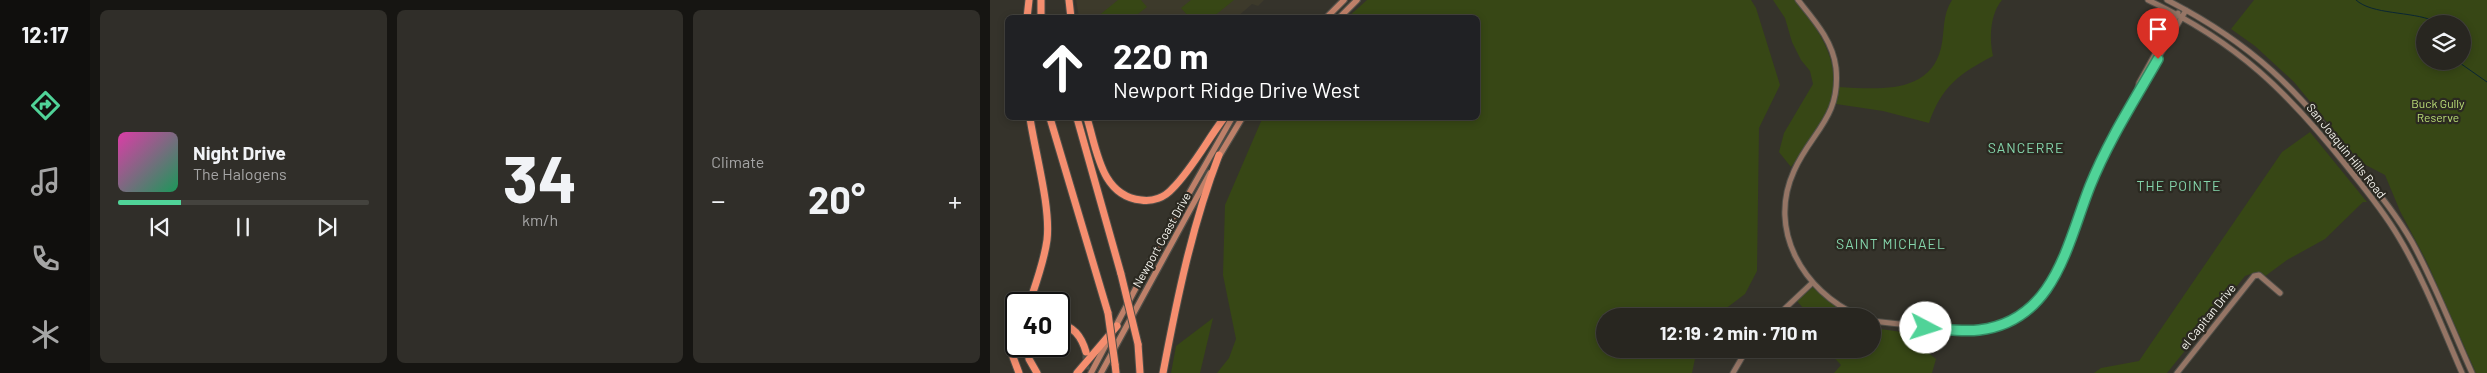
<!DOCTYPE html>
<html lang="en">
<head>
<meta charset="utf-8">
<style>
	:root { --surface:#282620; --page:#302e29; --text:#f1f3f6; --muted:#a5a5a5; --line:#44433e; --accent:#50d398 }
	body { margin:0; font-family:Barlow,sans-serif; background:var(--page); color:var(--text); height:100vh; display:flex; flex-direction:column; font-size:19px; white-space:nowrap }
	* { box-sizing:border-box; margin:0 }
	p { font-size:16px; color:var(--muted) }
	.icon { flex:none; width:28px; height:28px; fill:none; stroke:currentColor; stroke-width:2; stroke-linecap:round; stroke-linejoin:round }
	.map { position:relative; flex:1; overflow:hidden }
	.side { display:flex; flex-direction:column; gap:10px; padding:10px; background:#161512; width:900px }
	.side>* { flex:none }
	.banner { position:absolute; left:15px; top:15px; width:475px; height:105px; border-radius:8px; box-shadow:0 2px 8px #0003,0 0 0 1px var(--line); background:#202124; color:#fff; overflow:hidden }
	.tools { position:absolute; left:1426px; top:15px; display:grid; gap:10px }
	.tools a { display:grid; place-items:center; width:55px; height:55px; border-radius:50%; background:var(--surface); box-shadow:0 2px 8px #0003,0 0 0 1px var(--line); font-size:25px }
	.speed { position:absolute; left:15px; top:292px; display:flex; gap:10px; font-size:25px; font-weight:700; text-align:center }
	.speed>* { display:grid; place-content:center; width:65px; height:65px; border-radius:50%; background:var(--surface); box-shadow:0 2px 8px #0003,0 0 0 1px var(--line); line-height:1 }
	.speed .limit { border:2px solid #111; border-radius:8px; background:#fff; color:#111 }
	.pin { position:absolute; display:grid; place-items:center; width:42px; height:42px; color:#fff; margin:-51px -21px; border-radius:50% 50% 50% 0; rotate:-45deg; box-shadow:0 0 5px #0007 }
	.pin .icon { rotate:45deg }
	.me { position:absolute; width:55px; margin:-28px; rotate:95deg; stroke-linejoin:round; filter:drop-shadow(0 0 4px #0008) }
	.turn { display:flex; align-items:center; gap:18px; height:105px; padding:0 25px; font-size:22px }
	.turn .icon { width:65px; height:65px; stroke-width:2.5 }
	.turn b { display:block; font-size:35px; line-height:42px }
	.big { font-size:38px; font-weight:700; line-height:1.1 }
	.side .widget { flex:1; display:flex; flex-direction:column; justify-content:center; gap:8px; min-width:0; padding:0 18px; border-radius:8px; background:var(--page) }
	.side .dial { align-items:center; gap:0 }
	.dial b { font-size:65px; line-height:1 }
	.song { display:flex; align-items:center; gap:15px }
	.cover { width:60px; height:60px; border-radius:8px; background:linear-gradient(135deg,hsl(320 70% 55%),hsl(150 70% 35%)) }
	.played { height:5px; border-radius:2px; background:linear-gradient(90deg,var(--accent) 25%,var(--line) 25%) }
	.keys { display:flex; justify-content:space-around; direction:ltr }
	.heat { display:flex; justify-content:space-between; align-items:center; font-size:28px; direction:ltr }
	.side .tiles { flex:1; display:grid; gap:10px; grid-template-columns:repeat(3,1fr) }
	.trip { position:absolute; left:606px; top:308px; width:285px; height:50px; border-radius:25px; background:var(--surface); box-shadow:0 2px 8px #0003,0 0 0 1px var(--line); font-weight:700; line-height:50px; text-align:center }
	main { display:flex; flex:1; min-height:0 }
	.menu { display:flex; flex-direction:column; width:90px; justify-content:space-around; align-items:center; background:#100f0d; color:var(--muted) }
	.menu .icon { width:35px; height:35px }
	.menu .active { color:var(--accent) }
	.menu b { font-size:22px; color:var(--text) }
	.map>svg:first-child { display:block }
</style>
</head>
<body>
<main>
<nav class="menu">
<b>12:17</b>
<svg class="icon active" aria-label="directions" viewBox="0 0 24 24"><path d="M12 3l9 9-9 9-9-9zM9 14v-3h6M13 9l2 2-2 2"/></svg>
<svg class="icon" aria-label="music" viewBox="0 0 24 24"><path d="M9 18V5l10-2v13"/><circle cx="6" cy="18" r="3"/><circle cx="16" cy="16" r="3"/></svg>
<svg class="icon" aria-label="phone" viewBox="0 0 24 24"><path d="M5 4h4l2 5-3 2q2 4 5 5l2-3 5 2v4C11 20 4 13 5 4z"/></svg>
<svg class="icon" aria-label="climate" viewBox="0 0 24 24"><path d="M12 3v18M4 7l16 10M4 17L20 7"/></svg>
</nav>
<section class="side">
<div class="tiles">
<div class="widget">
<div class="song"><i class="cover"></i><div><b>Night Drive</b><p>The Halogens</p></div></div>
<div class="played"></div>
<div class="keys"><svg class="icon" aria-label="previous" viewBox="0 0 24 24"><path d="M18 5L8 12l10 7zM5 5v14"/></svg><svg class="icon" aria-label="pause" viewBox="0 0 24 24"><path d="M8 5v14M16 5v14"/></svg><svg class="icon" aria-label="next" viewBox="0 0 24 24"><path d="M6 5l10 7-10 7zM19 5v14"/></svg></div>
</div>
<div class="widget dial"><b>34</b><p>km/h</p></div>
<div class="widget"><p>Climate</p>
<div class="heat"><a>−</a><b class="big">20°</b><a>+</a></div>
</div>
</div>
</section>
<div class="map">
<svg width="1497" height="373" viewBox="0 0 1497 373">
	<rect width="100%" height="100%" fill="#35332b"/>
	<!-- built -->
	<path fill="#3d3a2b" d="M86,0h188l-6,6 -6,-2 -16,14 -157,-1z"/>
	<!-- green -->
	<path fill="#374715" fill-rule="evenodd" d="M128,0h23l6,7 -13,10h-37z
		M201,0h43l-21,17h-24l-8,-9z
		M377,0h384l5,8 24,77 -21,43 -2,143 -12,23 -29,22h-111v33h92l-5,24h-475l12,-15 7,-19 -13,-64 2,-70 37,-86 216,-1v-100l-130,-1z
		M783,0h22c56,68 48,100 -4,167l-12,-15 5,-19 29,-49 -3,-13 -9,-11 -9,-18 -7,-24z
		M962,0h50c-12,14 -13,39 -9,56 -34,18 -51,30 -64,67l-46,-12 -47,-7 3,-17c37,2 91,8 102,-39 4,-17 1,-33 11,-48z
		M1264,0h233v373h-11l-49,-111 -27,-51 -15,-36 -25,-13 -66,-80 -39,-36 -24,-17zM1435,24h37v37h-37z
		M1320,132l57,70h-4l-38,37 -38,21 -23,17 -8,-5 -11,4 -78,97h-73l7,-5 38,-7 143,-209z
		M823,287l29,24 10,5h-42l-13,-15z
		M223,318l-13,55h-29l5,-27z
		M883,328l29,4 34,27 -4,14h-98l7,-8 -15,-16h46z"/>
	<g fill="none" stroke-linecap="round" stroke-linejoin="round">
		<!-- stream -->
		<path stroke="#0a2633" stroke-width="1" d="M1366,0c16,15 55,11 78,21v3
			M1467,61l30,21"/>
		<!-- highway-tunnel -->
		<path stroke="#525048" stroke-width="7" stroke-dasharray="7 3.5" stroke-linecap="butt" d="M96,352v21"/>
		<!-- secondary casing -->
		<g stroke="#514f48" stroke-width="7">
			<path id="secondary" d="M808,0c16,20 35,41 38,68 5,50 -25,64 -42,103 -27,59 9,120 65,145
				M1158,0c89,42 140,92 201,169 17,21 35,43 49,67 26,43 44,91 64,137
				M1177,0c86,44 131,90 189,165 20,25 40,49 56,77 23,42 40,87 60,131
				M1147,92l2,-9 39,-70
				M787,316l35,-33
				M882,321l82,9h26l32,-10 27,-19 22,-38 29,-76 28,-60 68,-117
				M743,373l14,-24
				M1187,373l77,-97 5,-1 21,18"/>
		</g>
		<!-- primary casing -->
		<g stroke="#514f48" stroke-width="8">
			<path id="primary" d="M336,18l18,-18
				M349,18l18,-18
				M228,158l24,-40
				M101,373l56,-106 85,-149
				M111,373l109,-200"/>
		</g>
		<!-- highway casing -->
		<g stroke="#514f48" stroke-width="9">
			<path id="highway" d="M79,0l2,18
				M37,18l2,-18
				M51,18v-18
				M60,118l58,195
				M87,118l44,156
				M97,118c10,32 14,78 54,82 12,2 24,-3 31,-11 21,-21 35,-49 52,-71
				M39,304c7,-21 15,-42 18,-64 4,-32 -12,-88 -17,-122
				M69,324c15,2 23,14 27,28
				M26,341l-3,16 6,16
				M148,344l2,29
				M38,346l1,13 8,14
				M125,364l1,9
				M87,373l40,-47
				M173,373c14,-74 29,-148 56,-218"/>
		</g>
		<!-- secondary -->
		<use href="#secondary" stroke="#957565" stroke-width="5"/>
		<!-- primary -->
		<use href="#primary" stroke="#be8069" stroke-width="5.5"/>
		<!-- highway -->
		<use href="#highway" stroke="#f58e6f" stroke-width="7"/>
		<!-- highway-bridge casing -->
		<g stroke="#514f48" stroke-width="9" stroke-linecap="butt">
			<path id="highway-bridge" d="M131,274l17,70
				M118,313l7,51"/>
		</g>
		<!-- highway-bridge -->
		<use href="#highway-bridge" stroke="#f58e6f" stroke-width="7"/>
	</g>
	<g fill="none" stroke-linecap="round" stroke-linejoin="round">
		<!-- route casing -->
		<g stroke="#348963" stroke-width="12">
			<path id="route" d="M936,328c18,1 36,4 53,2 76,-9 88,-86 111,-144 18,-45 44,-85 68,-127"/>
		</g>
		<!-- route -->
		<use href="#route" stroke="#50d398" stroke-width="9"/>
	</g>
	<g text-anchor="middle" stroke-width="4.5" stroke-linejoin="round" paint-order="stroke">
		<!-- park labels -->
		<g font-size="12" fill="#badd77" stroke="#2b2921">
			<text x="1448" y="108">Buck Gully<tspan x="1448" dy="14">Reserve</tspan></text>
		</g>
		<!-- street labels -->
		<g font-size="12" fill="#f6f5ef" stroke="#2b2921">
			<text transform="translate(1356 151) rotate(51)" y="4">San Joaquin Hills Road</text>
			<text transform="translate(172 240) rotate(-61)" y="4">Newport Coast Drive</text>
			<text transform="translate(1218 317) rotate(-51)" y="4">el Capitan Drive</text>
		</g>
		<!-- neighbourhood labels -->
		<g font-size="14" letter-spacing="1" fill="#85d6ac" stroke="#2b2921">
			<text x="1036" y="153">SANCERRE</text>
			<text x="1189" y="191">THE POINTE</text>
			<text x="901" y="249">SAINT MICHAEL</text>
		</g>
	</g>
</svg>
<div class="tools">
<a><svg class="icon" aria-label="layers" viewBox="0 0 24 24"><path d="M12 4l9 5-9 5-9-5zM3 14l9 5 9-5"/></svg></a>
</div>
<div class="speed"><div class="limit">40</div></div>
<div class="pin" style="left:1168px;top:59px;background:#d93025"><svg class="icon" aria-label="arrive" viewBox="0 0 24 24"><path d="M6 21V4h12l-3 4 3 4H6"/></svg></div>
<svg class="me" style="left:936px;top:328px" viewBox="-20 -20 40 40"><circle r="19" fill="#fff"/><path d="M0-13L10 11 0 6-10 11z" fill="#50d398"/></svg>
<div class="trip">12:19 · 2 min · 710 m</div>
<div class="banner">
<div class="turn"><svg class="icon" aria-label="ahead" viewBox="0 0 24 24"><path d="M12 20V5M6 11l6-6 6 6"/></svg><div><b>220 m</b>Newport Ridge Drive West</div></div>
</div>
</div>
</main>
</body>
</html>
